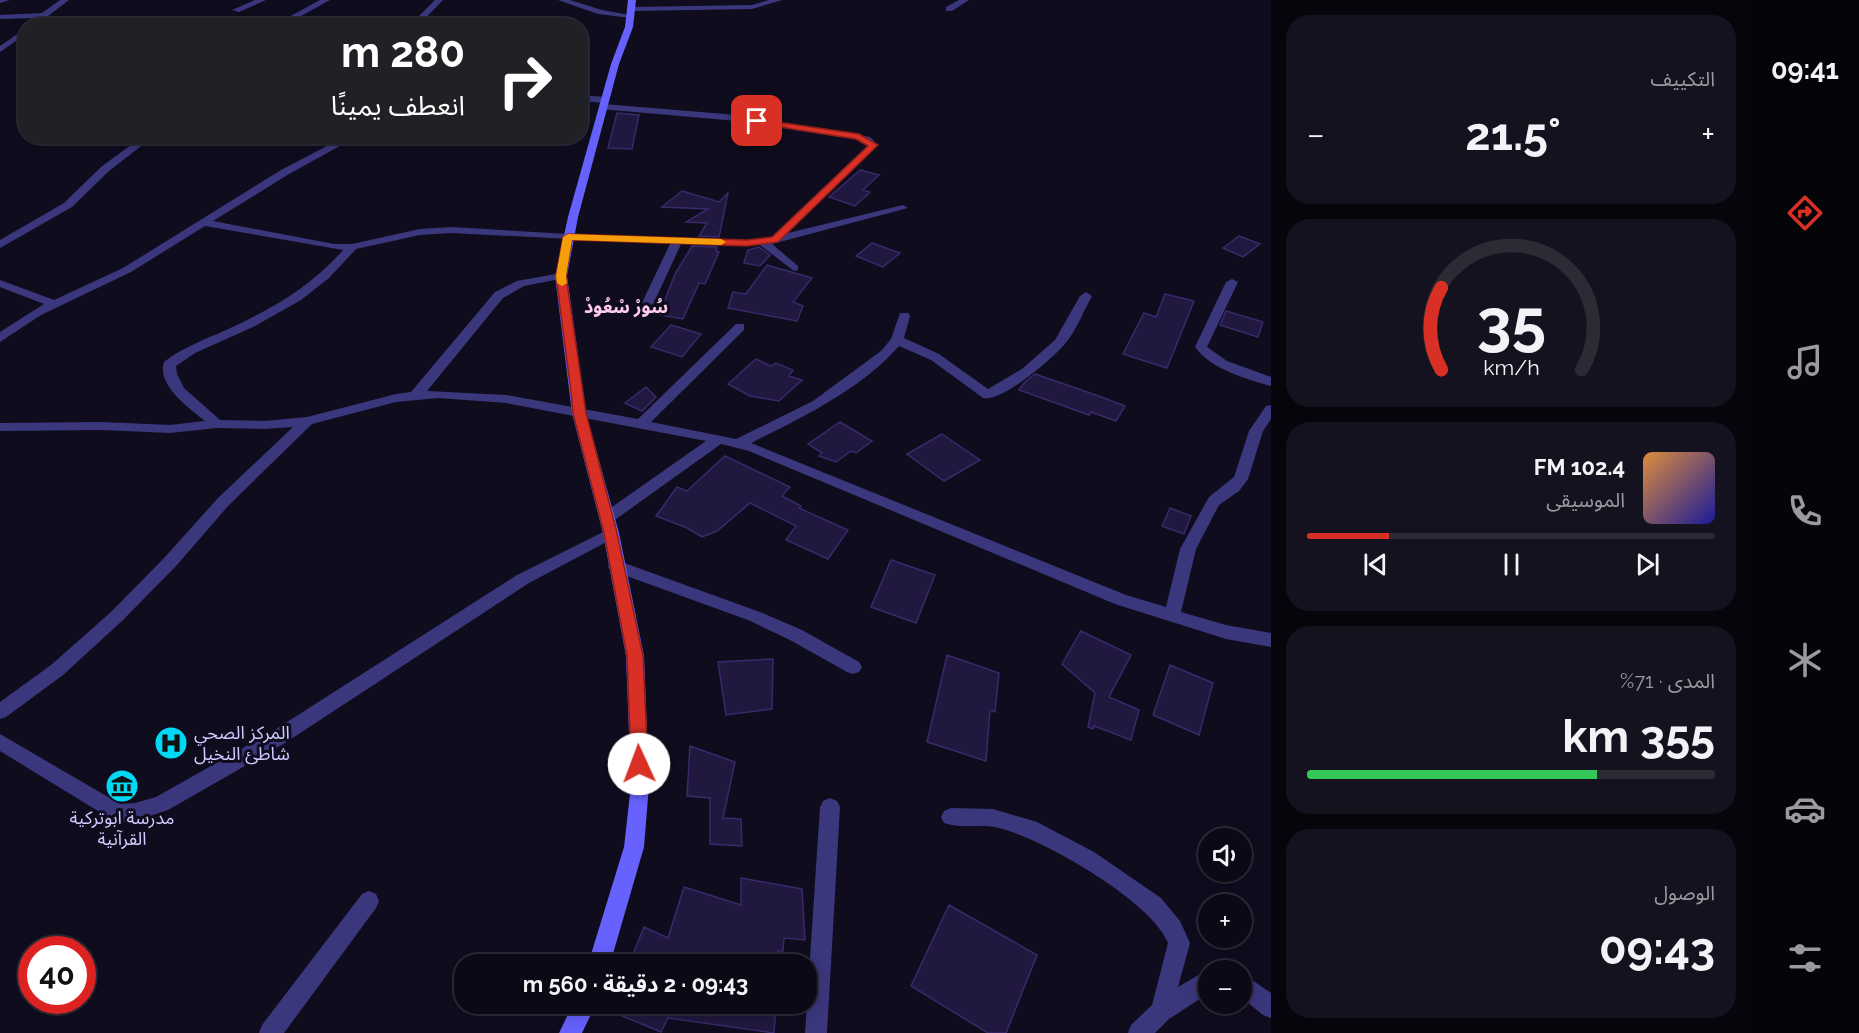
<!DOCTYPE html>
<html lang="ar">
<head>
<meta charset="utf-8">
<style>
	:root { --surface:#0b0916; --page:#14121f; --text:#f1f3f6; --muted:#9a9aa1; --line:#2b2a35; --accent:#d93025 }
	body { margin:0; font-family:Raleway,"Noto Sans Arabic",sans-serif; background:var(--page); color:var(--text); direction:rtl; height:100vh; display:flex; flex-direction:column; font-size:22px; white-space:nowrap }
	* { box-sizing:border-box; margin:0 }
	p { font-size:20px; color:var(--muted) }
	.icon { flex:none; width:33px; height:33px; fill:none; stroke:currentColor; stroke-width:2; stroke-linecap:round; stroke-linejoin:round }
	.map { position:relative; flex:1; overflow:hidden; direction:ltr }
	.panel { display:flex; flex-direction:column; gap:15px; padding:15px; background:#06050c; width:480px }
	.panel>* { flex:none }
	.hud { position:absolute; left:18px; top:18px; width:570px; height:126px; border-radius:24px; box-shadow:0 3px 15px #0003,0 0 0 2px var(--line); direction:rtl; background:#202124; color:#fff; overflow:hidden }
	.tools { position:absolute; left:1198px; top:828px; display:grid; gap:12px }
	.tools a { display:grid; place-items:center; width:54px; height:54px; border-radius:50%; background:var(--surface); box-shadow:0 3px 15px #0003,0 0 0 2px var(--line); font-size:30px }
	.speed { position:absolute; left:18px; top:936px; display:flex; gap:12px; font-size:30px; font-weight:700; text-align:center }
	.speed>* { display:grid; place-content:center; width:78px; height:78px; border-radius:50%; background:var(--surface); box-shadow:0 3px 15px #0003,0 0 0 2px var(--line); line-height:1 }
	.speed .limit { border:9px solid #d22; background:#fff; color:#111 }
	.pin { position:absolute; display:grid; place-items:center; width:51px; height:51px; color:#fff; margin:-26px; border-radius:12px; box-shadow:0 3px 9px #0006 }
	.me { position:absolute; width:66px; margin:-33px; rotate:358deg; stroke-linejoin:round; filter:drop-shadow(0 0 4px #0008) }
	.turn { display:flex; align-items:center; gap:21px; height:126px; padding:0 24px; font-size:27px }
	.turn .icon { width:78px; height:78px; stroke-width:2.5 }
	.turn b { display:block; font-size:42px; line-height:51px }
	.big { font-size:45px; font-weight:700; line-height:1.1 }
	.panel .card { flex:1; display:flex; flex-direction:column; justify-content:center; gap:9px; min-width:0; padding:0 21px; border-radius:24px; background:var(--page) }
	.panel .dial { align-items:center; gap:0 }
	.dial svg { height:156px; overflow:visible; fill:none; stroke:var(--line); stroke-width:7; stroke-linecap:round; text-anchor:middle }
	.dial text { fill:var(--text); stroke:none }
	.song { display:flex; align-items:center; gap:18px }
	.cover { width:72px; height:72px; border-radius:9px; background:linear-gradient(135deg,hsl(30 70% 55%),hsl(240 70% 35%)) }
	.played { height:6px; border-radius:3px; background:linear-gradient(90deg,var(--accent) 20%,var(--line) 20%) }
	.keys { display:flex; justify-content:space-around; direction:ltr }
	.heat { display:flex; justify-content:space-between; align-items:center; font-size:33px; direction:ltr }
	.charge { height:9px; border-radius:4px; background:linear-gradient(90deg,#34c759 71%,var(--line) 0) }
	.trip { position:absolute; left:454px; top:954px; width:363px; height:60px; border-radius:24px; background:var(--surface); box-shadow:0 3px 15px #0003,0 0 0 2px var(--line); font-weight:700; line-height:60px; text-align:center; direction:rtl }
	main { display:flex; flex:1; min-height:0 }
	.tabs { display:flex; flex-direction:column; width:108px; justify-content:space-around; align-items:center; background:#040409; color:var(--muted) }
	.tabs .icon { width:42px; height:42px }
	.tabs .active { color:var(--accent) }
	.tabs b { font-size:27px; color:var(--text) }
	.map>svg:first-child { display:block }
</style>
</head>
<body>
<main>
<nav class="tabs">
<b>09:41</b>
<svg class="icon active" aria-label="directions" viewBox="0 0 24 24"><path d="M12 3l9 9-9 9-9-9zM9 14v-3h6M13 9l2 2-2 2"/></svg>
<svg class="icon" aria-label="music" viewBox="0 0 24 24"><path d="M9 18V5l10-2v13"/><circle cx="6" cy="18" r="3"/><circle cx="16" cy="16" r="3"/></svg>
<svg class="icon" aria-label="phone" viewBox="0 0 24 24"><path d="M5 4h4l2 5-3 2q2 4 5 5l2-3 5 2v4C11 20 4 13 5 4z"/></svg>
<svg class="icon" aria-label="climate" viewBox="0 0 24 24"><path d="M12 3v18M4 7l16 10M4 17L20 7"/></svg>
<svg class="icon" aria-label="car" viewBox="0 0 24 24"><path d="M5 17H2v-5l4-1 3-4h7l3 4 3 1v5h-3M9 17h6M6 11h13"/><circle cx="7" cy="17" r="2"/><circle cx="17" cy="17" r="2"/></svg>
<svg class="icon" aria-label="filters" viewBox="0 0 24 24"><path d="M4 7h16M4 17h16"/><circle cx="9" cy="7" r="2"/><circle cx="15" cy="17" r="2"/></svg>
</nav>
<section class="panel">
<div class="card"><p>التكييف</p>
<div class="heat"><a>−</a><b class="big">21.5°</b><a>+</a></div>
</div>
<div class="card dial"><svg viewBox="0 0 100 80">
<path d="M14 69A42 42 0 1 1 86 69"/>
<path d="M14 69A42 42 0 0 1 14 27" stroke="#d93025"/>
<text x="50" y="56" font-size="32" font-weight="700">35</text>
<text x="50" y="72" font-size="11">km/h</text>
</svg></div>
<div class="card">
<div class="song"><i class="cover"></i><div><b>102.4 FM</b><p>الموسيقى</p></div></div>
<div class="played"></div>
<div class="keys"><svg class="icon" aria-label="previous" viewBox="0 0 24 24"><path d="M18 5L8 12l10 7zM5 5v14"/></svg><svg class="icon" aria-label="pause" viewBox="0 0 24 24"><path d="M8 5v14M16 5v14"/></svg><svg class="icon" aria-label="next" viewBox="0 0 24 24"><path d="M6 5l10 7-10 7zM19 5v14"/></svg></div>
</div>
<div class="card"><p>المدى · 71%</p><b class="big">355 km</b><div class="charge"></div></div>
<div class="card"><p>الوصول</p><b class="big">09:43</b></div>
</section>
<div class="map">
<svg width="1271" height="1033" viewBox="0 0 1271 1033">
	<rect width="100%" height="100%" fill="#0f0c1e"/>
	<!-- building -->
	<path fill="#21183f" stroke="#382a6b" stroke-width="1.5" d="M617,113l22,2 -7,34 -24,-1z
		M860,170l19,5 -16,15 7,2 -15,14 -26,-9z
		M682,191l37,11 9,-9 -9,44 -20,-1 8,-13 -21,-1 22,-13 -46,-2z
		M1239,236l21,8 -17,13 -20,-9z
		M872,243l28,10 -17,14 -27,-11z
		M692,246l25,1 -1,4 3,1 -14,32 -6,-1 -16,36 -24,-4 16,-41z
		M759,247l11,8 -10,11 -16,-3 4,-13z
		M767,265l45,13 -19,24 10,4 -6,15 -69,-13 5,-16 13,2z
		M1165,294l29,7 -27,67 -44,-14 21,-41 12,4z
		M1226,311l37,11 -5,15 -38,-12z
		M671,325l30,9 -19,23 -31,-10z
		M756,359l15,7 5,-3 17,7 -4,6 13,4 -23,21 -29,-5 -22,-12z
		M1035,374l58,20 32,12 -9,15 -25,-9 -2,3 -70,-25 6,-8z
		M646,387l10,10 -14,14 -17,-8z
		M840,422l32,19 -16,12 -5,-2 -15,11 -17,-6 3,-3 -14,-9z
		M942,434l38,26 -36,21 -37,-27z
		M725,456l65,31 -8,9 19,10 -2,2 49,22 -20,29 -42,-19 10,-14 -46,-23 -33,28 -15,6 -15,-9 -31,-12 21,-29 10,4z
		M1170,508l21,8 -7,18 -22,-8z
		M891,560l44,15 -19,48 -45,-16z
		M1081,631l50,24 -22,42 30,13 -8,30 -37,-14 -1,3 -5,-2 7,-34 -33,-29z
		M947,655l52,18 -4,39 -5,-2 -4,51 -59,-19z
		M773,659l-1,50 -46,6 -8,-53z
		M1170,665l43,18 -14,52 -46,-20z
		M690,746l45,16 -12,56 18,1 1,27 -32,-2v-46l-23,-2z
		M741,878l61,11 3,51 -21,-2 -1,13h-5l-1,13h-148l15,-37 24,11 16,-51 57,18z
		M949,905l88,50 -31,78h-18l-77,-47z
		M598,1004h178l-2,29 -106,-15 -7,14 -63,-26z"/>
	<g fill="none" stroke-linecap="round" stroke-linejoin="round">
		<!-- street -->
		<path fill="#3b377d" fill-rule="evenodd" d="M0,0h10l-10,3z
			M60,0h9l-30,23 -7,-2 3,-3 -35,1v-4l42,-2z
			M255,0h11l-27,12 -7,-2z
			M320,0h10l-47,26 -9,-1z
			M435,0h8l-25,26h-9z
			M558,0h12l32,10 33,6 -4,2 -33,-4z
			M769,0h13l-30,9 -120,2 -4,-2 4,-2 120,-2z
			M959,0h10l-17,11h-6v-4z
			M26,28v6l-26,18v-6z
			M580,95l25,2 5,3 -5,3 -25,-2z
			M603,104l134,11 133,22 8,8 -2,2 -88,86 115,-28 5,3 -136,36 26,22v4l-4,1 -34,-26 -79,-1 -30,65 -6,4 -6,-4 31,-65 -219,-11 -31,2 -64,14 -27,29 -28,22 -48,27 -58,26 -19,13 1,8 7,14 36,32 44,1 43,-4 89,-23 15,-2 84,-100 22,-11 44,-8 6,3 -2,2 -41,8 -21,12 -76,93 79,4 132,24 98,-95h8v6l-93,92 85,17 77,-38 68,-50 10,-12 9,-26h8l2,3 -6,22 35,16 49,35 34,-20 33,-29 25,-44 6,-4 6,4c-9,16 -16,36 -28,49 -12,14 -63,58 -81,53l-52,-38 -32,-14c-37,43 -98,72 -148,97l375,152 40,12 14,-58 29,-52 25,-20 15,-46 17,-25 5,-1v14l-8,12 -15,48 -9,12 -20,14 -23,44 -15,63 45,13 45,8v14l-45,-8 -111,-35 -366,-153 -28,-7 -109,78h-10l-3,-4 3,-4 104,-73 -200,-38 -68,-5 -42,4 -84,22 -84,82 -51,59 -54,55 -60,55 -57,42 -6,2v-17l51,-37 60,-53 54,-55 53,-59 75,-71 -29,2 -47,-1 -47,5 -68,-3 -102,1v-8l102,-1 68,3 35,-4c-15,-12 -49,-36 -41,-59 19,-15 40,-22 62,-32 44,-20 85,-43 117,-80l-138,-24 -74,46 -90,43 -41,27v-10l44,-28 -44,-17v-7l54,20 69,-32 158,-98 65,-34h12l-69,38 -76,47 121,23h18l68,-15 31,-2 117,7 179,6 25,-3 96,-92 -9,-5 -122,-19 -137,-12v-4z
			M143,136h11l-45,35 -37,36 -72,41v-8l64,-37 37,-36z
			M1232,279l6,3 -31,65 20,14 44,16v9c-25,-7 -60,-17 -76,-39l31,-65z
			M611,528l5,1 3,4 -3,4 -87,46 -244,160 -117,67 -33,11 -17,1 -7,-3 -111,-68v-17l120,70 15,-1 21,-6 117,-66 244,-156z
			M616,560l144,52 42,18 57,32 3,5 -3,5 -6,2 -6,-2 -57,-32 -42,-20 -138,-50 -2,-4 2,-4z
			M830,798l7,3 3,6 -13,226h-22l15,-226 3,-6z
			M951,808l42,1 44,13 57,30 67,46 19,23 10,22 -12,44 31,-18 3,1h-3v23l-40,26 -14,14h-27l3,-8 21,-20 16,-62c-16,-42 -129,-107 -173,-116 -17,-3 -35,2 -51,-4l-3,-6 3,-6z
			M369,891l7,3 3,7 -3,7 -92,125h-25l3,-8 100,-131z
			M1242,973l29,20v25l-8,-3 -21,-17z"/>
		<!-- secondary -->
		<path fill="#6761fe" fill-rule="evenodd" d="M628,0h8l-3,27 -14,37 -41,153 -11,59 19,137 33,120 25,123 5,129 -5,62 -34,117h-22l36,-117 7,-62 -5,-129 -23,-123 -31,-120 -17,-137 13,-59 43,-153 14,-37z
			M573,1004h23l-14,29h-23z"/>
	</g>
	<!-- route -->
	<path fill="#d93025" stroke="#8d1f18" stroke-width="1.5" d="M757,119l102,15 19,11 -100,97 -31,4 -175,-6 -6,36 20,137 31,120 26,123 5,108 -3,5 -6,2 -6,-2 -2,-5 -4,-108 -23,-123 -31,-120 -2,-21 -15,-116 7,-39 5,-3 179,6 25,-3 96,-91 -12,-7 -102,-16v-3z"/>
	<!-- slow -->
	<path fill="#f59e0b" d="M568,234l153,5 5,3 -5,3 -149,-5 -6,36 1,7 -5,3 -5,-3 -1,-7 7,-39z"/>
	<!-- icons -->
	<defs>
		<g id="hospital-disc" transform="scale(1.725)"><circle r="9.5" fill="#01d8f3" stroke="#0f0c1e"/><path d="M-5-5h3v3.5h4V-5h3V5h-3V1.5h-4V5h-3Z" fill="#111"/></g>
		<g id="museum-disc" transform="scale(1.725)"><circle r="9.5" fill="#01d8f3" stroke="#0f0c1e"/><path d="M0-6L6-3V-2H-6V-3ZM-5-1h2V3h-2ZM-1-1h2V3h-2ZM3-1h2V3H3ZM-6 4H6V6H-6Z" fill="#111"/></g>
	</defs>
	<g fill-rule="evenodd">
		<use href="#hospital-disc" x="171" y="743"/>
		<use href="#museum-disc" x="122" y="786"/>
	</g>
	<g text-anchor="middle" stroke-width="6" stroke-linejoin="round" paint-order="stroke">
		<!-- far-district labels -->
		<g font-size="18" font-weight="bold" fill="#ffccec" stroke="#0f0c1e">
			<text x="626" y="313">سُورْ سْعُودْ</text>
		</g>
		<!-- near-poi labels -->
		<g font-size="18" fill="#d0caff" stroke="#0f0c1e" text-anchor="start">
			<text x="194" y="739">المركز الصحي<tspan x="194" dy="21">شاطئ النخيل</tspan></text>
			<text x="122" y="824" text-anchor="middle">مدرسة ابوتركية<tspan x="122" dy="21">القرآنية</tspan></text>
		</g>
	</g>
</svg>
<div class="tools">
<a><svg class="icon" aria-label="sound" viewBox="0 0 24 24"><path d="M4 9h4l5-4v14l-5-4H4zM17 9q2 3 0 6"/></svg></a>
<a>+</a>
<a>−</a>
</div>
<div class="speed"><div class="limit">40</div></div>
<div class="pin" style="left:757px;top:121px;background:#d93025"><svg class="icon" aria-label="arrive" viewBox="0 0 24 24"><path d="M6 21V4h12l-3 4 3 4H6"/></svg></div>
<svg class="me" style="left:639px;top:764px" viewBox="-20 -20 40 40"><circle r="19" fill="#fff"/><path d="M0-13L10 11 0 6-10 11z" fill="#d93025"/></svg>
<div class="trip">09:43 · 2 دقيقة · 560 m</div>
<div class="hud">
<div class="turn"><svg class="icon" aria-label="right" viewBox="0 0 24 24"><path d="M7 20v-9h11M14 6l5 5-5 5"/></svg><div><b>280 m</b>انعطف يمينًا</div></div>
</div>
</div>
</main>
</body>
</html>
